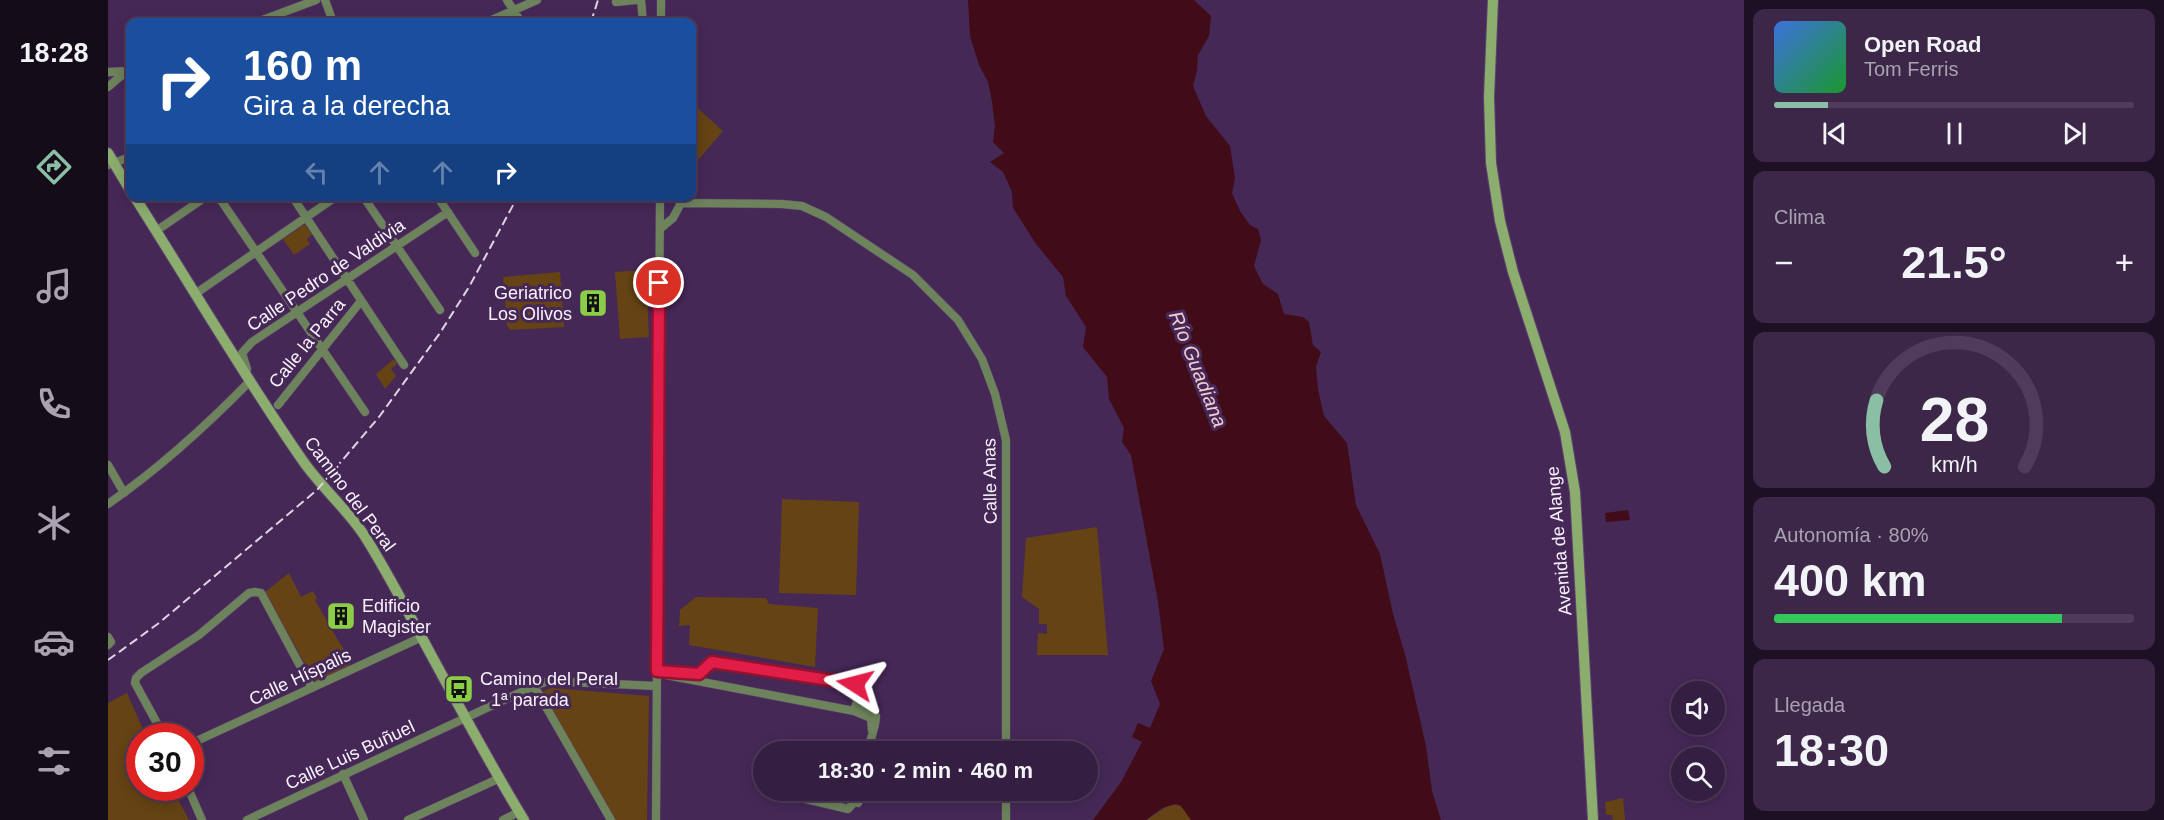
<!DOCTYPE html>
<html lang="es">
<head>
<meta charset="utf-8">
<style>
	:root { --surface:#341e41; --page:#3c2748; --text:#f1f3f6; --muted:#a9a2b1; --line:#4e3c5a; --accent:#8abfa5 }
	body { margin:0; font-family:Arial,sans-serif; background:var(--page); color:var(--text); height:100vh; display:flex; flex-direction:column; font-size:22px; white-space:nowrap }
	* { box-sizing:border-box; margin:0 }
	p { font-size:20px; color:var(--muted) }
	.icon { flex:none; width:33px; height:33px; fill:none; stroke:currentColor; stroke-width:2; stroke-linecap:round; stroke-linejoin:round }
	.map { position:relative; flex:1; overflow:hidden }
	.sheet { display:flex; flex-direction:column; gap:9px; padding:9px; background:#1d1024; width:420px }
	.sheet>* { flex:none }
	.top-card { position:absolute; left:18px; top:18px; width:570px; height:183px; border-radius:12px; box-shadow:0 3px 15px #0003,0 0 0 2px var(--line); background:#1a4fa0; color:#fff; overflow:hidden }
	.fabs { position:absolute; left:1563px; top:681px; display:grid; gap:12px }
	.fabs a { display:grid; place-items:center; width:54px; height:54px; border-radius:50%; background:var(--surface); box-shadow:0 3px 15px #0003,0 0 0 2px var(--line); font-size:30px }
	.speed { position:absolute; left:18px; top:723px; display:flex; gap:12px; font-size:30px; font-weight:700; text-align:center }
	.speed>* { display:grid; place-content:center; width:78px; height:78px; border-radius:50%; background:var(--surface); box-shadow:0 3px 15px #0003,0 0 0 2px var(--line); line-height:1 }
	.speed .limit { border:9px solid #d22; background:#fff; color:#111 }
	.pin { position:absolute; display:grid; place-items:center; width:51px; height:51px; color:#fff; margin:-26px; border:3px solid #fff; border-radius:50%; box-shadow:0 2px 6px #0007 }
	.me { position:absolute; width:66px; margin:-33px; rotate:279deg; stroke-linejoin:round; filter:drop-shadow(0 0 4px #0008) }
	.turn { display:flex; align-items:center; gap:21px; height:126px; padding:0 18px; font-size:27px }
	.turn .icon { width:78px; height:78px; stroke-width:2.5 }
	.turn b { display:block; font-size:42px; line-height:51px }
	.lanes { display:flex; align-items:center; height:57px; padding:0 18px; background:#0003; justify-content:center; gap:30px; direction:ltr }
	.lanes .off { opacity:.35 }
	.big { font-size:45px; font-weight:600; line-height:1.1 }
	.sheet .widget { flex:1; display:flex; flex-direction:column; justify-content:center; gap:9px; min-width:0; padding:0 21px; border-radius:12px; background:var(--page) }
	.sheet .dial { align-items:center; gap:0 }
	.dial svg { height:156px; overflow:visible; fill:none; stroke:var(--line); stroke-width:7; stroke-linecap:round; text-anchor:middle }
	.dial text { fill:var(--text); stroke:none }
	.song { display:flex; align-items:center; gap:18px }
	.cover { width:72px; height:72px; border-radius:9px; background:linear-gradient(135deg,hsl(220 70% 55%),hsl(130 70% 35%)) }
	.played { height:6px; border-radius:3px; background:linear-gradient(90deg,var(--accent) 15%,var(--line) 15%) }
	.keys { display:flex; justify-content:space-around; direction:ltr }
	.heat { display:flex; justify-content:space-between; align-items:center; font-size:33px; direction:ltr }
	.charge { height:9px; border-radius:4px; background:linear-gradient(90deg,#34c759 80%,var(--line) 0) }
	.trip { position:absolute; left:645px; top:741px; width:345px; height:60px; border-radius:30px; background:var(--surface); box-shadow:0 3px 15px #0003,0 0 0 2px var(--line); font-weight:600; line-height:60px; text-align:center }
	main { display:flex; flex:1; min-height:0 }
	.dock { display:flex; flex-direction:column; width:108px; justify-content:space-around; align-items:center; background:#150c1a; color:var(--muted) }
	.dock .icon { width:42px; height:42px }
	.dock .current { color:var(--accent) }
	.dock b { font-size:27px; color:var(--text) }
	.map>svg:first-child { display:block }
</style>
</head>
<body>
<main>
<nav class="dock">
<b>18:28</b>
<svg class="icon current" aria-label="directions" viewBox="0 0 24 24"><path d="M12 3l9 9-9 9-9-9zM9 14v-3h6M13 9l2 2-2 2"/></svg>
<svg class="icon" aria-label="music" viewBox="0 0 24 24"><path d="M9 18V5l10-2v13"/><circle cx="6" cy="18" r="3"/><circle cx="16" cy="16" r="3"/></svg>
<svg class="icon" aria-label="phone" viewBox="0 0 24 24"><path d="M5 4h4l2 5-3 2q2 4 5 5l2-3 5 2v4C11 20 4 13 5 4z"/></svg>
<svg class="icon" aria-label="climate" viewBox="0 0 24 24"><path d="M12 3v18M4 7l16 10M4 17L20 7"/></svg>
<svg class="icon" aria-label="car" viewBox="0 0 24 24"><path d="M5 17H2v-5l4-1 3-4h7l3 4 3 1v5h-3M9 17h6M6 11h13"/><circle cx="7" cy="17" r="2"/><circle cx="17" cy="17" r="2"/></svg>
<svg class="icon" aria-label="filters" viewBox="0 0 24 24"><path d="M4 7h16M4 17h16"/><circle cx="9" cy="7" r="2"/><circle cx="15" cy="17" r="2"/></svg>
</nav>
<div class="map">
<svg width="1636" height="820" viewBox="0 0 1636 820">
	<rect width="100%" height="100%" fill="#462857"/>
	<!-- green -->
	<path fill="#654314" d="M584,103l31,28 -31,36z
		M197,224l7,11 -5,4 3,5 -16,11 -11,-16z
		M538,270l3,67 -29,2 -5,-67z
		M452,272l4,55 -54,3 -3,-5 -4,-48z
		M286,359l3,5 -6,5 5,7 -11,13 -9,-15z
		M674,499l77,3 -3,93 -77,-2z
		M989,527l11,128h-71l1,-22 9,1v-10h-8v-15l-17,-12 4,-59z
		M181,573l12,24 12,-6 4,7 -2,2 24,42 10,14 1,9 -35,17 -50,-90z
		M588,597l70,1 3,6 49,4 -3,59 -126,-22 1,-20 -11,1 1,-16z
		M444,688l97,8 -2,124h-32l-75,-128z
		M19,693l19,43h-6v52h32l17,32h-81v-117z
		M1515,798l2,22h-12l-1,-5h-6l-1,-13z
		M1063,804l10,2 10,14h-45z"/>
	<!-- water -->
	<path fill="#410c18" d="M860,0h226l17,16 -2,20 -11,19 -1,16 -4,15 13,30 24,30 5,32 -3,15 8,18 10,14 8,4 3,11 -7,26 9,18 15,10 6,20 19,3 6,5 4,23 8,7 -5,15 2,22 6,27 23,27 9,62 24,49 13,60 12,40 21,92 6,45 9,29h-250l-10,-14 -5,-2 -14,4 -16,12h-53l28,-38 21,-40 -10,-5 6,-14 12,5 10,-24 -9,-23 13,-32 -6,-47 -27,-147 -9,-13 2,-14 -15,-29 -2,-22 -24,-30 3,-20 -20,-31 -3,-19 -27,-33 -23,-36 -1,-16 -9,-20 -13,-10 14,-9 -11,-11 2,-16 -3,-24 -4,-20 -9,-17 -9,-29z
		M1520,510l2,10 -24,2 -1,-9z"/>
	<g fill="none" stroke-linecap="round" stroke-linejoin="round">
		<!-- street casing -->
		<g stroke="#5f446e" stroke-width="9">
			<path id="street" d="M217,0l8,22
				M399,0l14,22
				M533,0l2,22
				M553,0v22
				M508,2l20,-2
				M149,22l59,-22
				M379,22l50,-22
				M0,72l18,-1
				M0,87l20,-17
				M0,165l22,-8
				M110,196l147,216
				M184,196l112,169
				M255,196l77,114
				M329,196l38,57
				M573,203l101,1 20,2 24,11 87,58 45,45 24,39 13,35 11,46v312
				M552,229l13,-11 8,-15 -2,-7
				M48,231l51,-35
				M87,294l142,-98
				M138,373l1,-4 -5,-16 10,-11 196,-130
				M170,405l83,-104
				M0,465l16,28
				M0,504c52,-36 98,-78 142,-123
				M0,637l3,5 -3,3
				M426,686l77,134
				M749,701l3,5 16,10c0,11 -6,24 -9,36
				M746,711l3,-10 -2,-17 -143,-22 -13,12 -42,-3 9,4 188,36 17,7 1,13
				M56,736l-29,-53 1,-5 5,-5 58,-38 50,-42 6,-1 6,1 51,95
				M82,744l232,-107
				M235,774l21,46
				M656,780v4
				M80,788l14,32
				M660,790l80,19 8,-9 -4,-10
				M898,790v30
				M750,803l4,-13
				M139,820l287,-134 14,-5 109,5
				M300,820l92,-42
				M395,820l16,-8
				M548,820l4,-624"/>
		</g>
		<!-- secondary casing -->
		<g stroke="#5f446e" stroke-width="12">
			<path id="secondary" d="M1385,0l-4,97 2,66 9,58 13,51 52,160 10,60 18,328
				M0,153l22,37
				M26,196c57,89 109,179 169,265 18,26 43,47 61,74 21,33 39,68 58,103 33,61 66,123 102,182"/>
		</g>
		<!-- street -->
		<use href="#street" stroke="#6d835c" stroke-width="8"/>
		<!-- secondary -->
		<use href="#secondary" stroke="#8bae6f" stroke-width="10"/>
		<!-- rail -->
		<path stroke="#dfd4e5" stroke-width="2" stroke-dasharray="9 4.5" stroke-linecap="butt" d="M483,22l7,-22
			M0,660l51,-37 158,-133 62,-73 61,-84 29,-46 49,-91"/>
	</g>
	<g fill="none" stroke-linecap="round" stroke-linejoin="round">
		<!-- route casing -->
		<g stroke="#92132f" stroke-width="15">
			<path id="route" d="M551,283l-2,388 42,3 13,-12 143,22"/>
		</g>
		<!-- route -->
		<use href="#route" stroke="#e11d48" stroke-width="10"/>
	</g>
	<!-- icons -->
	<defs>
		<g id="building-square" transform="scale(1.5)"><rect x="-9" y="-9" width="18" height="18" rx="4" fill="#8bce46" stroke="#462857"/><path d="M-4-6H4V6H1V3H-1V6H-4ZM-2.5-4.3h1.7v1.8h-1.7ZM.8-4.3h1.7v1.8H.8ZM-2.5-1h1.7V.8h-1.7ZM.8-1h1.7V.8H.8Z" fill="#111"/></g>
		<g id="bus-square" transform="scale(1.5)"><rect x="-9" y="-9" width="18" height="18" rx="4" fill="#8bce46" stroke="#462857"/><path d="M-5-6H5V4H4V6H2V4H-2V6H-4V4H-5ZM-3.5-4V0h7V-4ZM-3.5 1.2v1.5H-2V1.2ZM2 1.2v1.5H3.5V1.2Z" fill="#111"/></g>
	</defs>
	<g fill-rule="evenodd">
		<use href="#building-square" x="485" y="303"/>
		<use href="#building-square" x="233" y="616"/>
		<use href="#bus-square" x="351" y="689"/>
	</g>
	<g text-anchor="middle" stroke-width="6" stroke-linejoin="round" paint-order="stroke">
		<!-- street labels -->
		<g font-size="18" fill="#f9f2fd" stroke="#462857">
			<text transform="translate(218 275) rotate(-34)" y="6">Calle Pedro de Valdivia</text>
			<text transform="translate(199 343) rotate(-51)" y="6">Calle la Parra</text>
			<text transform="translate(882 481) rotate(-91)" y="6">Calle Anas</text>
			<text transform="translate(242 494) rotate(53)" y="6">Camino del Peral</text>
			<text transform="translate(1451 541) rotate(-95)" y="6">Avenida de Alange</text>
			<text transform="translate(192 677) rotate(-25)" y="6">Calle Híspalis</text>
			<text transform="translate(242 755) rotate(-25)" y="6">Calle Luis Buñuel</text>
		</g>
		<!-- poi labels -->
		<g font-size="18" fill="#f9f2fd" stroke="#462857" text-anchor="start">
			<text x="464" y="299" text-anchor="end">Geriatrico<tspan x="464" dy="21">Los Olivos</tspan></text>
			<text x="254" y="612">Edificio<tspan x="254" dy="21">Magister</tspan></text>
			<text x="372" y="685">Camino del Peral<tspan x="372" dy="21">- 1ª parada</tspan></text>
		</g>
		<!-- water labels -->
		<g font-size="20" font-style="italic" fill="#f3ccd0" stroke="#462857">
			<text transform="translate(1090 369) rotate(68)" y="7">Río Guadiana</text>
		</g>
	</g>
</svg>
<div class="fabs">
<a><svg class="icon" aria-label="sound" viewBox="0 0 24 24"><path d="M4 9h4l5-4v14l-5-4H4zM17 9q2 3 0 6"/></svg></a>
<a><svg class="icon" aria-label="search" viewBox="0 0 24 24"><circle cx="10" cy="10" r="6"/><path d="M15 15l6 6"/></svg></a>
</div>
<div class="speed"><div class="limit">30</div></div>
<div class="pin" style="left:551px;top:283px;background:#d93025"><svg class="icon" aria-label="arrive" viewBox="0 0 24 24"><path d="M6 21V4h12l-3 4 3 4H6"/></svg></div>
<svg class="me" style="left:747px;top:684px" viewBox="-20 -20 40 40"><path d="M0-17L14 15 0 8-14 15z" fill="#e11d48" stroke="#fff" stroke-width="4"/></svg>
<div class="trip">18:30 · 2 min · 460 m</div>
<div class="top-card">
<div class="turn"><svg class="icon" aria-label="right" viewBox="0 0 24 24"><path d="M7 20v-9h11M14 6l5 5-5 5"/></svg><div><b>160 m</b>Gira a la derecha</div></div>
<div class="lanes"><svg class="icon off" aria-label="left" viewBox="0 0 24 24"><path d="M17 20v-9H6M10 6l-5 5 5 5"/></svg><svg class="icon off" aria-label="ahead" viewBox="0 0 24 24"><path d="M12 20V5M6 11l6-6 6 6"/></svg><svg class="icon off" aria-label="ahead" viewBox="0 0 24 24"><path d="M12 20V5M6 11l6-6 6 6"/></svg><svg class="icon" aria-label="right" viewBox="0 0 24 24"><path d="M7 20v-9h11M14 6l5 5-5 5"/></svg></div>
</div>
</div>
<section class="sheet">
<div class="widget">
<div class="song"><i class="cover"></i><div><b>Open Road</b><p>Tom Ferris</p></div></div>
<div class="played"></div>
<div class="keys"><svg class="icon" aria-label="previous" viewBox="0 0 24 24"><path d="M18 5L8 12l10 7zM5 5v14"/></svg><svg class="icon" aria-label="pause" viewBox="0 0 24 24"><path d="M8 5v14M16 5v14"/></svg><svg class="icon" aria-label="next" viewBox="0 0 24 24"><path d="M6 5l10 7-10 7zM19 5v14"/></svg></div>
</div>
<div class="widget"><p>Clima</p>
<div class="heat"><a>−</a><b class="big">21.5°</b><a>+</a></div>
</div>
<div class="widget dial"><svg viewBox="0 0 100 80">
<path d="M14 69A42 42 0 1 1 86 69"/>
<path d="M14 69A42 42 0 0 1 10 35" stroke="#8abfa5"/>
<text x="50" y="56" font-size="32" font-weight="700">28</text>
<text x="50" y="72" font-size="11">km/h</text>
</svg></div>
<div class="widget"><p>Autonomía · 80%</p><b class="big">400 km</b><div class="charge"></div></div>
<div class="widget"><p>Llegada</p><b class="big">18:30</b></div>
</section>
</main>
</body>
</html>
